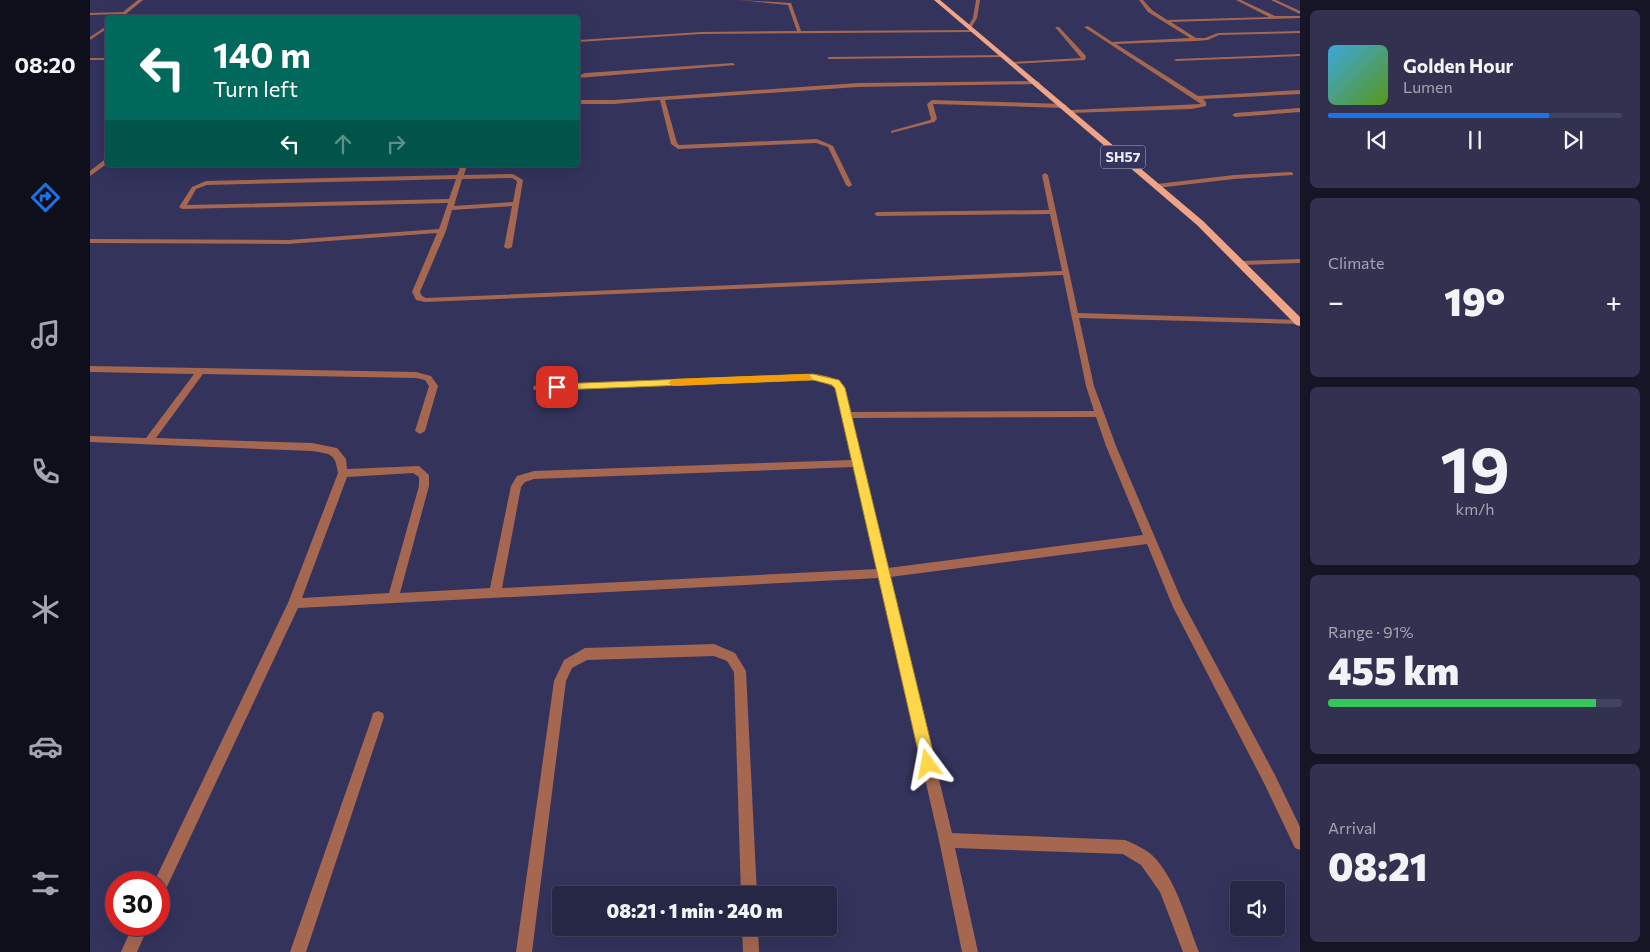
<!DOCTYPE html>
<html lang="en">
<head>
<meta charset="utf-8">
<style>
	:root { --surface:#262645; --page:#323250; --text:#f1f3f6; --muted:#a4a5b3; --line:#42435e; --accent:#1a73e8 }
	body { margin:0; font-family:Commissioner,sans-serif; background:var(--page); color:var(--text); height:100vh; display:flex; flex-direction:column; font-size:19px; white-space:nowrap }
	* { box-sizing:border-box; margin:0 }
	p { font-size:16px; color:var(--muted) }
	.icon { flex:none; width:28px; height:28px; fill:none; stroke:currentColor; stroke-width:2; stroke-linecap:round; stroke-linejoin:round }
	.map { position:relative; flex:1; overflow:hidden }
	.side { display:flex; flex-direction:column; gap:10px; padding:10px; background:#151526; width:350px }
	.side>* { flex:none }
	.guide { position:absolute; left:15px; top:15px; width:475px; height:152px; border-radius:5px; box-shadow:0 5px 20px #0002,0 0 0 1px var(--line); background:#00695c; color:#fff; overflow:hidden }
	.fabs { position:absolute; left:1140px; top:881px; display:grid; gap:10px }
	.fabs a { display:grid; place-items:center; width:55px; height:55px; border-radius:5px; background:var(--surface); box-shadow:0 5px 20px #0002,0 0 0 1px var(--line); font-size:25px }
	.speed { position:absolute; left:15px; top:871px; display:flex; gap:10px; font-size:25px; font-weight:700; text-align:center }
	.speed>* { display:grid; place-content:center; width:65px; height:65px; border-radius:50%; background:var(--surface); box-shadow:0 5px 20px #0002,0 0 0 1px var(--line); line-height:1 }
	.speed .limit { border:8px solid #d22; background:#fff; color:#111 }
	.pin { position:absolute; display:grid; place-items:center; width:42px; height:42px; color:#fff; margin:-21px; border-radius:10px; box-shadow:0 2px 8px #0006 }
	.me { position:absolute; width:55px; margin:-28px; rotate:347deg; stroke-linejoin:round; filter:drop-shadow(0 0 4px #0008) }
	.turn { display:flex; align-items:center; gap:18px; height:105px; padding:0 25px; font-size:22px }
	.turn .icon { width:65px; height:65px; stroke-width:2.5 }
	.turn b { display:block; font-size:35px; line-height:42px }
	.lanes { display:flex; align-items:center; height:48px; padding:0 25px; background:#0003; justify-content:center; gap:25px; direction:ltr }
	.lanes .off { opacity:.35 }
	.big { font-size:38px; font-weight:800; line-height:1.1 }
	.side .card { flex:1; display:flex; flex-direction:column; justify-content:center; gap:8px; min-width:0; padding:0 18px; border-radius:8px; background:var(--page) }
	.side .dial { align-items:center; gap:0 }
	.dial b { font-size:65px; line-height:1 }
	.song { display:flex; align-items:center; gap:15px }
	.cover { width:60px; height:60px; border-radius:8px; background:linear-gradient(135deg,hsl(200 70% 55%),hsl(90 70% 35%)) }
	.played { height:5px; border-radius:2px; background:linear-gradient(90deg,var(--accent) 75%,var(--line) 75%) }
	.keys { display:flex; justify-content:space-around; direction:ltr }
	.heat { display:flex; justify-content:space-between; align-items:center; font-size:28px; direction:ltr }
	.charge { height:8px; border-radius:4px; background:linear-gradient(90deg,#34c759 91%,var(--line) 0) }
	.trip { position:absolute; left:462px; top:886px; width:285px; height:50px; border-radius:5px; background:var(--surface); box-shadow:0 5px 20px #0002,0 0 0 1px var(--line); font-weight:800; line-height:50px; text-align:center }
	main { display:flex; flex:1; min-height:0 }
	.menu { display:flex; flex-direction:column; width:90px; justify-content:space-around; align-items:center; background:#0f0f1c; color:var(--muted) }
	.menu .icon { width:35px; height:35px }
	.menu .current { color:var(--accent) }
	.menu b { font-size:22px; color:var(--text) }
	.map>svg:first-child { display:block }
</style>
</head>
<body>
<main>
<nav class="menu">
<b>08:20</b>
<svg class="icon current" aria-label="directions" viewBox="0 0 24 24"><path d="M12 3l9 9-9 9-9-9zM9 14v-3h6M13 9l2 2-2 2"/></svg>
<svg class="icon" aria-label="music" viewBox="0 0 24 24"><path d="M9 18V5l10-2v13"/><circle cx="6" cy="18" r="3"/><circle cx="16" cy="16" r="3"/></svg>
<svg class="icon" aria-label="phone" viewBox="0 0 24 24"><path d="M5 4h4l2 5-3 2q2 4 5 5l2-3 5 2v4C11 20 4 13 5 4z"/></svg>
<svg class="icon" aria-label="climate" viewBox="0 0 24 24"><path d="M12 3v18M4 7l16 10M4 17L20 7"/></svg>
<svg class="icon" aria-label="car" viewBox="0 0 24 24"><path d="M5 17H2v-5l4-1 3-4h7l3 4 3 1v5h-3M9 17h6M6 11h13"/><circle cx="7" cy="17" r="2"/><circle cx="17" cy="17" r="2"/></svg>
<svg class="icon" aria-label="filters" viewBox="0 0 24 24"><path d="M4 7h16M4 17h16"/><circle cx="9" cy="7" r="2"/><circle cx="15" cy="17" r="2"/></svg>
</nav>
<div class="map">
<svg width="1210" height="952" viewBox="0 0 1210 952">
	<rect width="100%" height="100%" fill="#33335c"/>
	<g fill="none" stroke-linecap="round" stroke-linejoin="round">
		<!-- minor -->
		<path fill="#a56750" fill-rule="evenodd" d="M48,0h5l-22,18 -4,-1 3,-3 -30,1v-2l33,-1z
			M648,0l53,3 10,28 173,-1 2,1 -2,1 -273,2 -123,8v-2l123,-8 96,-1 -9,-26z
			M1049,0h4l9,10 15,10 102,-3 -33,-17h5l34,16h25v2l-129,4 25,16h9l13,-5 82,-2v2l-81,2 -11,5 -12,1 -80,3 82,52 102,-6v4l-97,5 3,3v4l-14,3 -123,4 -1,-1 3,-2 130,-6 -117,-77 4,-1 24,16 78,-4 -42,-26z
			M1181,0h5l24,11v3z
			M18,25v3l-18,12v-3z
			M965,27h4l27,29 -1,4 -74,4 2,-2 68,-4z
			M1210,54v2l-124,5 -2,-1 2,-1z
			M915,55l2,2 -178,2 -2,-1 2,-1z
			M0,58h18v2h-18z
			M643,63l2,2 -157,13v-2l7,-3z
			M947,81l3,2 -1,1 -181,3 -193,13 12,43 2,2 138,-6 16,7 19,39 -3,2 -3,-2 -18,-38 -12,-4 -138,6 -7,-5 -11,-44 -46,4h-36v-4h36l244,-17z
			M842,100l132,4 3,2 -3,2 -131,-4 4,15 -3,3 -43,11v-2l39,-11 1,-1 -4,-15z
			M1210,108v4l-65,5 -3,-2 3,-2z
			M18,157v6l-18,13v-5z
			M371,165h6l-3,10 49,-1 10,6 -11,67 -4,2 -4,-2 8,-41 -60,4 -6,21 -26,61 2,4 4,2 636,-27 -12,-57 -173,2 -3,-2 3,-2 172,-2 -7,-35 3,-2 3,2 30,138 222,7v4l-221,-6 15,68 22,60 66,155 93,174 25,52v23l-5,-2 -30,-63 -92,-178 -26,-63 -257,33 62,256 173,7c8,3 20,9 27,15 25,25 34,65 47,97h-16l-23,-60 -19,-27 -18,-11 -168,-6 23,104h-16l-23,-112 -60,-262 -581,30 -134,285 -5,2v-13h-5l134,-279 50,-130c-3,-20 -7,-19 -26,-22l-222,-9v-6l56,2 48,-64 -104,-2v-6l326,6 15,4 7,10 -13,45 -5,3 -5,-3 14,-45 -4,-6 -9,-2 -213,-4 -47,64 156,5 25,5 9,11 1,10 72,-3 10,9v11l-29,107 90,-5 21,-102 6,-10 17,-5 318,-11 -16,-71 -11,-7 -12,-2 -279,10 -1,-2 1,-2 3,-1 276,-11c31,3 31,11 37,38l244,-1 -8,-25 -23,-111 -638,27 -9,-2 -4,-8 25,-59 -149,11 -198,-1v-4l198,1 151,-11 9,-26 -266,6 -3,-2 13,-20 14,-6 251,-6zM422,178l5,3 -4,21 -59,4 8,-27zM366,179l-7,20 -262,6 9,-16 11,-4zM1006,417l10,29 37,89 -255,33 -36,-150zM764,467l23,102 -375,19 19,-101 4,-5 9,-3zM323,473l6,4v9l-30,107 -87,5 45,-121z
			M1201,172l2,1v2l-59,4 -77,9 -3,-2 3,-2 77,-9z
			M1210,259v4l-59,2 -4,-2 4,-2z
			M624,644l21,9 11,18 11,224h-16l-7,-223 -7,-11 -13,-5 -127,4 -15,8 -6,13 -34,271h-16l38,-271 10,-21 21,-12z
			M288,711l5,2 1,4 -78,235h-16l82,-235 1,-4z
			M43,925h16l-12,27h-16z
			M652,928h16l1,24h-16z"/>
		<!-- tertiary -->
		<path fill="#a56750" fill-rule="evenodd" d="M886,0h4l-3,18 -6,10h-4l6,-10z"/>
		<!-- primary -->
		<path fill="#f0a487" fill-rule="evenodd" d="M844,0h6l263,221 97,96v9l-4,-1 -99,-100z"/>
	</g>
	<!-- route -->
	<path fill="#ffd54a" stroke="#a68a30" d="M723,374l26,6 6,8 91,376 -2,5 -6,2 -5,-2 -2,-5 -86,-376 -3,-3 -19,-5 -256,10 -5,-3 5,-3z"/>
	<!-- slow -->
	<path fill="#f59e0b" d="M717,374l5,3 -1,3 -138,6 -5,-3 5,-4z"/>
	<g text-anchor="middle" stroke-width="5" stroke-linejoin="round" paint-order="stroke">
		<!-- shield labels -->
		<rect fill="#33335c" stroke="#b3b4cc" stroke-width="1" x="1010.5" y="145.5" width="45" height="23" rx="4"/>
		<g font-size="14" font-weight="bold" fill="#eaecfc">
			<text x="1033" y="162">SH57</text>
		</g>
	</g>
</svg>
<div class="fabs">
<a><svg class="icon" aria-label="sound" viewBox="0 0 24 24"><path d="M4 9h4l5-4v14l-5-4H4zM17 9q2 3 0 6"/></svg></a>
</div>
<div class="speed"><div class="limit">30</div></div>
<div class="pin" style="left:467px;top:387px;background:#d93025"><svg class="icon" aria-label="arrive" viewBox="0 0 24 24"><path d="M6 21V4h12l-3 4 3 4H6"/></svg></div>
<svg class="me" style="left:838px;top:764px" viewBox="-20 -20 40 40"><path d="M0-17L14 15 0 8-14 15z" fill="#ffd54a" stroke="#fff" stroke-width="4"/></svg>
<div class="trip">08:21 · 1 min · 240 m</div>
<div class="guide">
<div class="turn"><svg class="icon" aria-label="left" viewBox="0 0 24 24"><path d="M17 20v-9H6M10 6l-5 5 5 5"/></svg><div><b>140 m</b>Turn left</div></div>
<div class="lanes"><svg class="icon" aria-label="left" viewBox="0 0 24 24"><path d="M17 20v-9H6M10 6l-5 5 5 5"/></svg><svg class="icon off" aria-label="ahead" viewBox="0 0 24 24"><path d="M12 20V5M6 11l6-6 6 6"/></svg><svg class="icon off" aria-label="right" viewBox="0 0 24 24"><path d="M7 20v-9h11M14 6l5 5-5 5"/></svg></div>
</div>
</div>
<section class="side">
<div class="card">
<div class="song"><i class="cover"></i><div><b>Golden Hour</b><p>Lumen</p></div></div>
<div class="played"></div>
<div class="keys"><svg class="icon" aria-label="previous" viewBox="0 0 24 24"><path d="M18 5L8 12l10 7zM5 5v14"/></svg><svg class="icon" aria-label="pause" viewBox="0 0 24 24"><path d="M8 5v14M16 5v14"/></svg><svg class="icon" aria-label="next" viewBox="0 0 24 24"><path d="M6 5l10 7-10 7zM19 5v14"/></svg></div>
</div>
<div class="card"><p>Climate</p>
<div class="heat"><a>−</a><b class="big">19°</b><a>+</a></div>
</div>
<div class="card dial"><b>19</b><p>km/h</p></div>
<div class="card"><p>Range · 91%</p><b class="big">455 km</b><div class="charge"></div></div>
<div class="card"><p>Arrival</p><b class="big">08:21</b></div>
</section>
</main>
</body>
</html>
